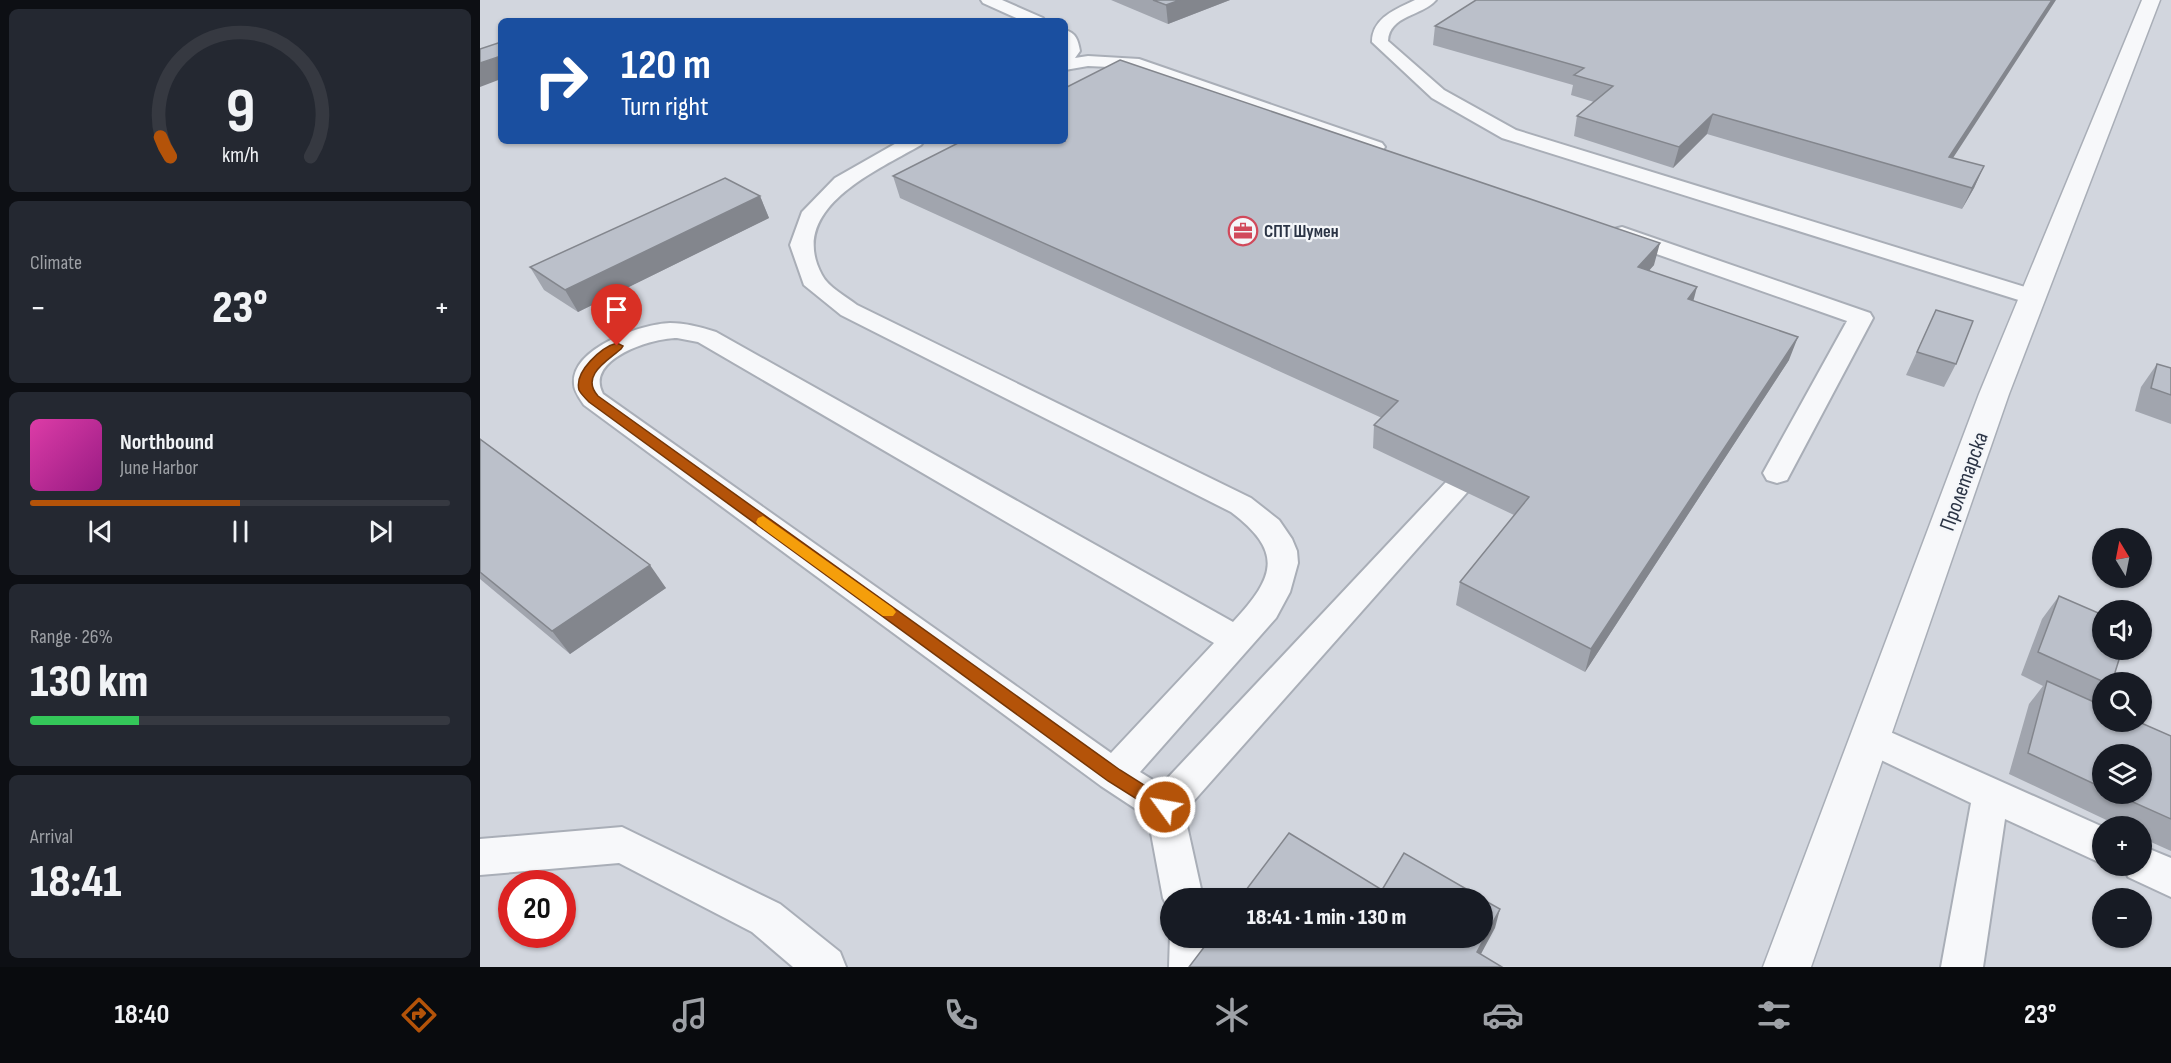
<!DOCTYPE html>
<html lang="en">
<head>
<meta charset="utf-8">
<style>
	:root { --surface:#171b24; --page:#242831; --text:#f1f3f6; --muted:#9ea1a6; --line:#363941; --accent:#b45309 }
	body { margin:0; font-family:"Sofia Sans Condensed",sans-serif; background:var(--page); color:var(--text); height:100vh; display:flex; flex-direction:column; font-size:22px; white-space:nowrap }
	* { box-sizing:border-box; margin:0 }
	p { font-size:20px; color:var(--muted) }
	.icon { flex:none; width:33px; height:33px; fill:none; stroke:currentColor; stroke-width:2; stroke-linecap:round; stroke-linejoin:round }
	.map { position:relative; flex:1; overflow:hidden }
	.details { display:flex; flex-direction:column; gap:9px; padding:9px; background:#0d0f14; width:480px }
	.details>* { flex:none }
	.hud { position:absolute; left:18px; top:18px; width:570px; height:126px; border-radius:9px; box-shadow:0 2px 4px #0004; background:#1a4fa0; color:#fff; overflow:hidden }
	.needle { width:39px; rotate:350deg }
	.fabs { position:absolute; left:1612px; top:528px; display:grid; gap:12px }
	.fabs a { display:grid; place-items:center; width:60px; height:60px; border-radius:50%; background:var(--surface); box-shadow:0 2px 4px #0004; font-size:30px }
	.speed { position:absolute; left:18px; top:870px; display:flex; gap:12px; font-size:30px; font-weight:700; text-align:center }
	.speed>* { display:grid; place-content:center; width:78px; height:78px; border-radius:50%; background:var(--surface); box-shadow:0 2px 4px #0004; line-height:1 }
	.speed .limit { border:9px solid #d22; background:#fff; color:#111 }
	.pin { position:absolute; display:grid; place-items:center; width:51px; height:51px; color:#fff; margin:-62px -26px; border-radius:50% 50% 50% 0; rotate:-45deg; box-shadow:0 0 6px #0007 }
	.pin .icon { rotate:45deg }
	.me { position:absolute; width:66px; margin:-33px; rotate:302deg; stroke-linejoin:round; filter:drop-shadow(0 0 4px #0008) }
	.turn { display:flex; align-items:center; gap:21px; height:126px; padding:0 24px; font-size:27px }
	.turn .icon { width:78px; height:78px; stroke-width:2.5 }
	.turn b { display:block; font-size:42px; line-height:51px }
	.big { font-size:45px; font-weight:800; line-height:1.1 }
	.details .card { flex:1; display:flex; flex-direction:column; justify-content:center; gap:9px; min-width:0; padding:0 21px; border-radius:9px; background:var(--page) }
	.details .dial { align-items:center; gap:0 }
	.dial svg { height:156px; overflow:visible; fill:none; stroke:var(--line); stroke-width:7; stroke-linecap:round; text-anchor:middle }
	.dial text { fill:var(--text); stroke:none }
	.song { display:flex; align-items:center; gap:18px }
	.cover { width:72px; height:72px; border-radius:9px; background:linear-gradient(135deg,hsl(320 70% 55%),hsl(310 70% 35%)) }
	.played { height:6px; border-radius:3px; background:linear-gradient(90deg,var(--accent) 50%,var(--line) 50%) }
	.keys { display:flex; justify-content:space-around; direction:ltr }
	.heat { display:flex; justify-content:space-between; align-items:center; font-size:33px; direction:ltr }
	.charge { height:9px; border-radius:4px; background:linear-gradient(90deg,#34c759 26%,var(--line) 0) }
	.trip { position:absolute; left:680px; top:888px; width:333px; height:60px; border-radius:30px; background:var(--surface); box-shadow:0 2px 4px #0004; font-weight:800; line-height:60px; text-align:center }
	.tab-bar { display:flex; height:96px; justify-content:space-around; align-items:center; background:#090b0e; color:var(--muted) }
	.tab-bar .icon { width:42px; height:42px }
	.tab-bar .on { color:var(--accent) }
	.tab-bar b { font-size:27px; color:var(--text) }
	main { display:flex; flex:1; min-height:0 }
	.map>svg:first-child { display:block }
</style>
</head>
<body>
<main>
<section class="details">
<div class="card dial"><svg viewBox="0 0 100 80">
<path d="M14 69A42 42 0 1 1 86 69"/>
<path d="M14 69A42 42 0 0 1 9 59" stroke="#b45309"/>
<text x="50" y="56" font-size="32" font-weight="700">9</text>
<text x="50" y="72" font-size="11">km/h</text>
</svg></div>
<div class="card"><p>Climate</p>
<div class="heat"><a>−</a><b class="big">23°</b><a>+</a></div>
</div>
<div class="card">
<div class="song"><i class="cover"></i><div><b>Northbound</b><p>June Harbor</p></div></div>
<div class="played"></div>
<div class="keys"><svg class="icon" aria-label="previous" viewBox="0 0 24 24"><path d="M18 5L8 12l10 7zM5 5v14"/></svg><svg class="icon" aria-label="pause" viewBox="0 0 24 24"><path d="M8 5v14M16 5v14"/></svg><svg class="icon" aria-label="next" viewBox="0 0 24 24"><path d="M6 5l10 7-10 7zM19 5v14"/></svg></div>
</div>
<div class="card"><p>Range · 26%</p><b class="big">130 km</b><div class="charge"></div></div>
<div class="card"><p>Arrival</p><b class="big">18:41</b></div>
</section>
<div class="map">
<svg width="1691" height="967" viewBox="0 0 1691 967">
	<rect width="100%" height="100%" fill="#e4e7ec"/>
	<!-- built -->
	<path fill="#d2d6de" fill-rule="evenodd" d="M0,0h1691v967h-1691zM21,21h564v120h-564zM1623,538h39v40h-39zM1623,610h39v40h-39zM1623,682h39v40h-39zM1623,754h39v40h-39zM1623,826h39v40h-39zM32,884h50v50h-50zM690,898h312v40h-312zM1623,898h39v40h-39z"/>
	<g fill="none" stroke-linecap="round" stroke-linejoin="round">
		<!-- lane casing -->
		<g stroke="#a9aeb7" stroke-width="4">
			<path id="lane" d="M501,0h21l41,18 2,3h-22l-40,-18z
				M935,0h21c-13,16 -47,15 -48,41l56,49 72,40 525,162 4,5 -4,5 -8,2 -8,-2 -523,-164 -70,-40 -60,-56c0,-24 24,-33 43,-42z
				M585,30c11,3 13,10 15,21l-5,7 13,-2 51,3 243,84 3,4 -3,4h-14l-237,-83 -43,-2 -23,4z
				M420,141h24l-3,4c-45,26 -135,64 -99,130 6,12 25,22 35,30l394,193 28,22 13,19 5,12 1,12 -8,29 -14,26 -136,154 21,13 286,-304 10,-3 10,3 4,7 -287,324 19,86h-33v14l-7,-14 -15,-81 -47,-31 -517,-381c-4,-6 -10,-14 -10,-21 -3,-36 67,-60 96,-61 15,0 31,4 46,9l517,290c42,-45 51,-70 -2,-110l-390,-197 -37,-30 -14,-40 12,-33 33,-34zM197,338l21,4 516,301 -103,110 -508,-359c-19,-35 49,-56 74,-56z
				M1142,227l248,86 3,5 -86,162 -10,3 -10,-3 -4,-7 84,-152 -233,-82 -3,-5 3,-5z
				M1390,723l233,104v37l-98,-45 -22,148h-42l30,-164 -113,-54 -6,-11 6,-11z
				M142,827l158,77 60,48 6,15h-53l-41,-35 -133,-69 -139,12v-36z
				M1662,846l29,12v39l-43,-20 -5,-11h19z
				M690,935v3h39l2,29h-42z"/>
		</g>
		<!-- street casing -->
		<g stroke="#a9aeb7" stroke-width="3">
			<path id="street" d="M1662,0h18l-151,394 -198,573h-48l216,-573z"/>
		</g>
		<!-- lane -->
		<use href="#lane" fill="#f7f8fa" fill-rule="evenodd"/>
		<!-- street -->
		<use href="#street" fill="#f7f8fa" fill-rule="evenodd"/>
	</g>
	<!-- wall -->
	<path fill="#a1a5ae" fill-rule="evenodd" d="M631,0h119l-62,24z
		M955,26l518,132 31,8 -10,22 -12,21 -255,-75 -34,34 -99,-32 3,-20 17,-14 -23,-7 2,-10 -140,-40z
		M413,176l761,89 -5,5 45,31 95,59 -204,312 -129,-67 4,-23 54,-67 -141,-67 1,-23 8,-7 -482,-220z
		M280,196l9,22 -191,94 -34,-22 -14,-23z
		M1456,310l20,54 -12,23 -38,-12z
		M1677,364l14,4v56l-36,-13 6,-24z
		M0,439l186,149 -96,66 -90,-75z
		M1579,596l44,86v12l-7,9 75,33v115l-29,-13v-12h-23l-110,-52 20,-70 14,-18 -22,-11 21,-56zM1623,754l39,40h-39z"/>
	<!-- shaded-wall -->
	<path fill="#83868d" d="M700,0h50l-62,24 -2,-19z
		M1572,0h4l-116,178 9,-21z
		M21,56v23l-21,8v-24z
		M1233,114l-6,20 -34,34 6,-21z
		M1504,166l-10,22 -12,21 10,-21z
		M280,196l9,22 -191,94 -13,-22z
		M1180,243l-6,22 -21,24 5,-22z
		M1217,287l-6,23 -3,-11z
		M1318,337l-9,23 -204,312 6,-23z
		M170,565l16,23 -96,66 -18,-23z
		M1020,909l-5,19 -21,39 3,-15z"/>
	<!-- building -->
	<path fill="#bbc0ca" stroke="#83868d" stroke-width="1.5" d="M673,0h27l-14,5z
		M996,0h576l-103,157 35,9 -12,22 -259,-74 -34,33 -102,-31 36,-30 -39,-11 10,-7 -149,-42z
		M21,42v14l-21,7v-14z
		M640,60l540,183 -22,24 59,20 -9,12 110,38 -207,312 -131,-67 69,-85 -155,-72 24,-24 -505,-225 69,-35h103v-53z
		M245,178l35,18 -195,94 -35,-23z
		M1456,310l37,11 -17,43 -39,-12z
		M1677,364l14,4v27l-20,-7z
		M0,439l170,126 -98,66 -72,-59z
		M1579,596l44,19v35h19l-10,32h-8l-66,-30z
		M1567,681l56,25v16h36l32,14v83l-56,-25h27v-40h-39v34l-75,-35z
		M809,833l93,57 22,-37 78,45h-242z
		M1002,899l18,10 -23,43 25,15h-313l22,-29h271z"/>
	<!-- route -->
	<path fill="#b45309" stroke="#753606" stroke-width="1.5" d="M137,343l6,3 -2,3c-14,12 -41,27 -23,47l522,374 51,32 3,5 -3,6 -6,2 -6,-2 -51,-32 -519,-379c-3,-3 -8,-8 -10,-12 -5,-19 23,-43 38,-47z"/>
	<!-- slow -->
	<path fill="#f59e0b" d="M283,516l130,92 3,4 -3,4h-10l-125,-91 -2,-3 2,-4z"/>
	<!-- icons -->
	<defs>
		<g id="office-ring" transform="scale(1.5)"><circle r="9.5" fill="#f4f6f9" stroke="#d1495b" stroke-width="1.5"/><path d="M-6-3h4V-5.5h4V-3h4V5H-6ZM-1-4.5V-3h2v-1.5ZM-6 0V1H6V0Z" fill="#d1495b"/></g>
	</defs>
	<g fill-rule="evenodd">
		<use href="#office-ring" x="763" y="231"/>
	</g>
	<g text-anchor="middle" stroke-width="4.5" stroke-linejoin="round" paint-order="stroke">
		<!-- far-poi labels -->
		<g font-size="18" font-weight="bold" fill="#2b3445" stroke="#f4f6f9" text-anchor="start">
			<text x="784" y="237">СПТ Шумен</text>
		</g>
		<!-- street labels -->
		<g font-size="22" fill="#2b3445" stroke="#f4f6f9">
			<text transform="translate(1483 481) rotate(-70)" y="8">Пролетарска</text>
		</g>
	</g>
</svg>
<div class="fabs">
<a><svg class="needle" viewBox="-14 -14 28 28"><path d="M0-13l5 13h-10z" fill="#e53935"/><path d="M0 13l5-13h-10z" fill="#9ea1a6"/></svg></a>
<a><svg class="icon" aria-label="sound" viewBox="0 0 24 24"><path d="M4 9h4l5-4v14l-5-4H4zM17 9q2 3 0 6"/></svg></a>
<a><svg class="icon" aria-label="search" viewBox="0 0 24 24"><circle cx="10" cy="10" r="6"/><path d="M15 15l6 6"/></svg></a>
<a><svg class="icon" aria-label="layers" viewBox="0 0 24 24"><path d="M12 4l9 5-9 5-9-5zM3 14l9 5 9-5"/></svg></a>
<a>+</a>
<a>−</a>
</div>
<div class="speed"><div class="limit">20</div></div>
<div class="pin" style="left:137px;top:346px;background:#d93025"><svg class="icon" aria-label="arrive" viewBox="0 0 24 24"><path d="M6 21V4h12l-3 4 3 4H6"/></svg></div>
<svg class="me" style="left:685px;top:807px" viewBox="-20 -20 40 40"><circle r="17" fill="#b45309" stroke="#fff" stroke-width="3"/><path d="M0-11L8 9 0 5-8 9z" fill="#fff"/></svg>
<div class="trip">18:41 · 1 min · 130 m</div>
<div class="hud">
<div class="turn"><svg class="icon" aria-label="right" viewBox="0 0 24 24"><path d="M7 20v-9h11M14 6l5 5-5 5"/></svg><div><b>120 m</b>Turn right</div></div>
</div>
</div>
</main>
<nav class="tab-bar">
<b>18:40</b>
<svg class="icon on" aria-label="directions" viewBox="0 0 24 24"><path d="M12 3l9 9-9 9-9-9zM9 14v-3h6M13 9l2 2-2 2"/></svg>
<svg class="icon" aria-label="music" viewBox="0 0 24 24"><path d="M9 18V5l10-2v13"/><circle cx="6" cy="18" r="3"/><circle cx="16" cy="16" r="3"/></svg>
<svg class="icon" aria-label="phone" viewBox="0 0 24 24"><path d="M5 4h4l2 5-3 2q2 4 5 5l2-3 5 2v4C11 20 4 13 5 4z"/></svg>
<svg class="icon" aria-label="climate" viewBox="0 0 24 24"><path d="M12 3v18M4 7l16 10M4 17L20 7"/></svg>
<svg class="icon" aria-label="car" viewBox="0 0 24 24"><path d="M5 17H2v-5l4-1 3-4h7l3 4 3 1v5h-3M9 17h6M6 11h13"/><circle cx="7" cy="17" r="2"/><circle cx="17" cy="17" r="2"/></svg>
<svg class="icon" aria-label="filters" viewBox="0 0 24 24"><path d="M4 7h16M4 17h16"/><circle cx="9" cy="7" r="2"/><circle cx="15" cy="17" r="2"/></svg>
<b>23°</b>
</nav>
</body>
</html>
